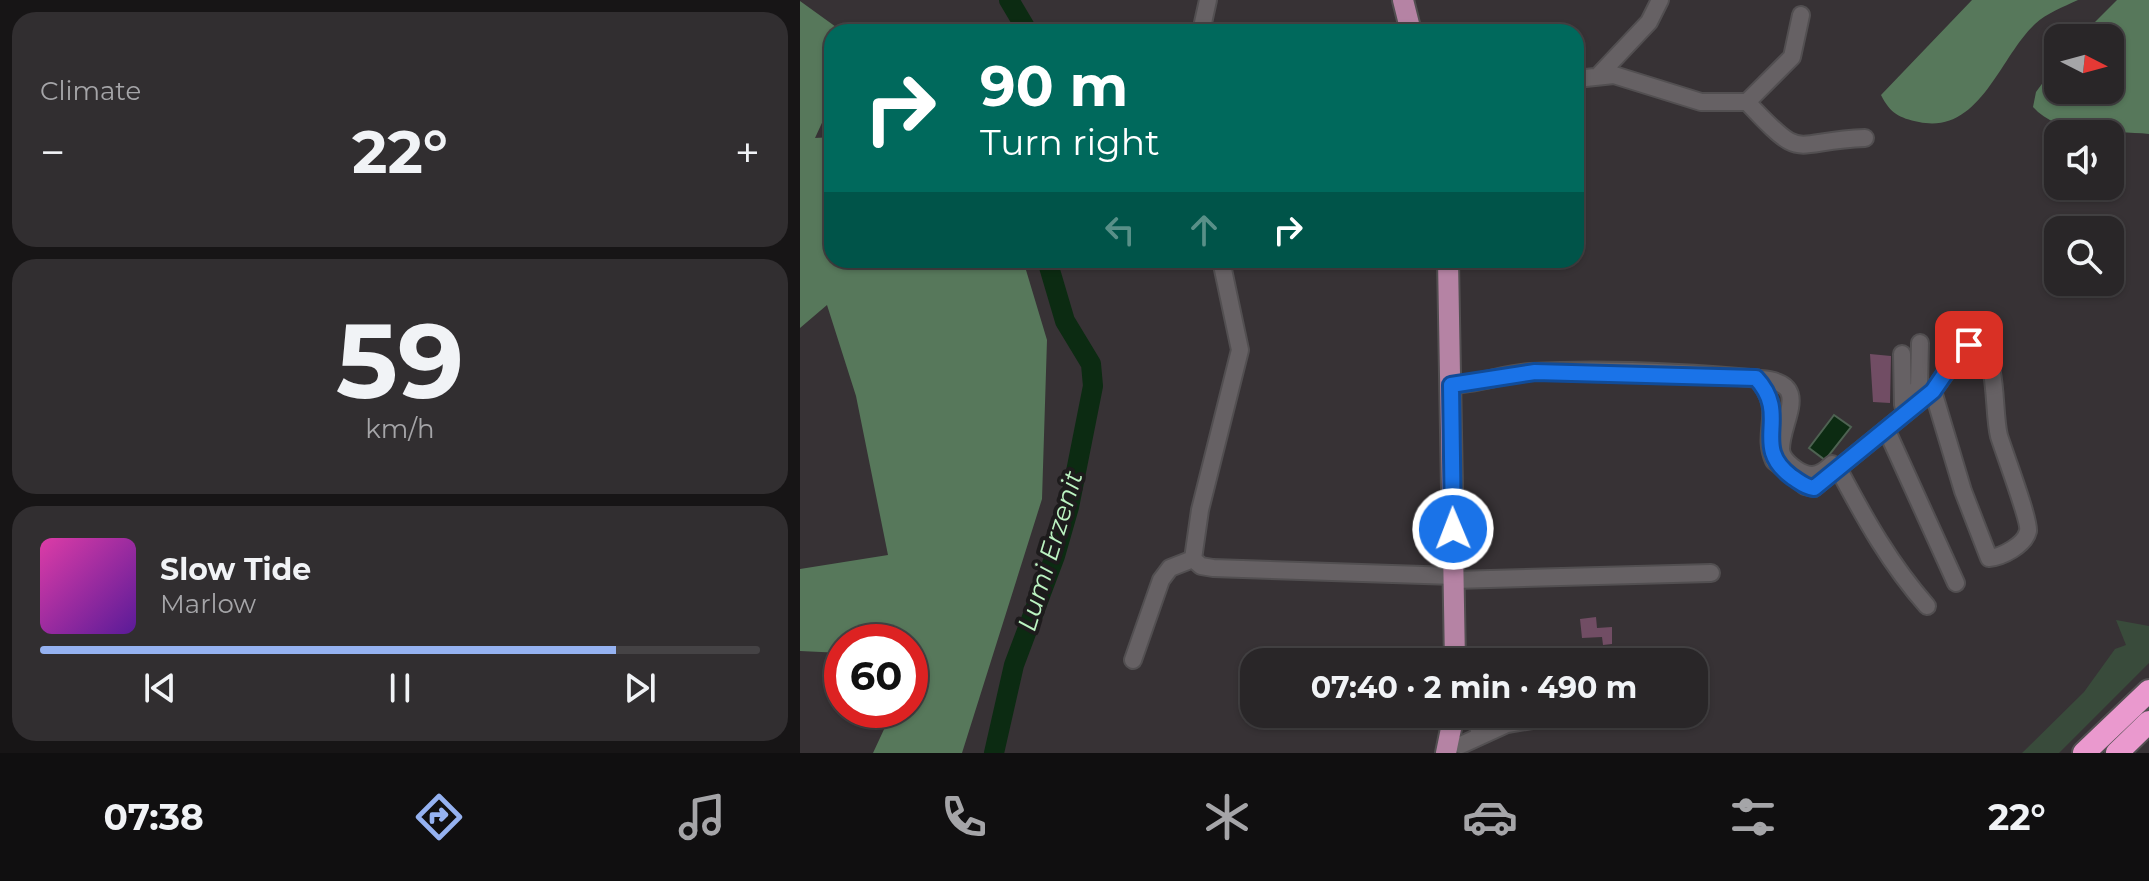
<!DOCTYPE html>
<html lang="en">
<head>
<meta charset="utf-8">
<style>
	:root { --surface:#292628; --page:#312e30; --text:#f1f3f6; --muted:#a5a5a8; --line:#454345; --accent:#95b2f1 }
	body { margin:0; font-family:Montserrat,sans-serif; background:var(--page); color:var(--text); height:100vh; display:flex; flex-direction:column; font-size:30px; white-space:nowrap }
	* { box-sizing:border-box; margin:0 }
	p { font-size:26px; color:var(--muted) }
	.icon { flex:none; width:44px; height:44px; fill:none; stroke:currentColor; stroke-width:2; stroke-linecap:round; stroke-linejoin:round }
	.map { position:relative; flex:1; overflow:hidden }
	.drawer { display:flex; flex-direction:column; gap:12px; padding:12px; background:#171516; width:800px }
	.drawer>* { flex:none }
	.hud { position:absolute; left:24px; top:24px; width:760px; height:244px; border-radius:24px; box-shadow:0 2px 6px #0004,0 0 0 2px var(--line); background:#00695c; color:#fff; overflow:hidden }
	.needle { width:52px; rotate:96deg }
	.controls { position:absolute; left:1244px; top:24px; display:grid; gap:16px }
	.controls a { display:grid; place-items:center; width:80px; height:80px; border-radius:16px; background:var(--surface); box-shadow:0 2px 6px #0004,0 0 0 2px var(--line); font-size:40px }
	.speed { position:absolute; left:24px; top:624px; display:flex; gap:16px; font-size:40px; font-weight:700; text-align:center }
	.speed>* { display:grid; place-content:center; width:104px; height:104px; border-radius:50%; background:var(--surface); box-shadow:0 2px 6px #0004,0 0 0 2px var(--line); line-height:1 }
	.speed .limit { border:12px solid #d22; background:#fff; color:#111 }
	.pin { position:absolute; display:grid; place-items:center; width:68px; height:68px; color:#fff; margin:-34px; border-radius:16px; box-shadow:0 4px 12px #0006 }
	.me { position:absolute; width:88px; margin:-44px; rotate:359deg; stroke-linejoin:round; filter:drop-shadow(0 0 6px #0008) }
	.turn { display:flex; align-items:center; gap:28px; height:168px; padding:0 24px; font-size:36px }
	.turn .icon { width:104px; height:104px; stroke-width:2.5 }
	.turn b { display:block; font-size:56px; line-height:68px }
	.lanes { display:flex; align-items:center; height:76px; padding:0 24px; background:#0003; justify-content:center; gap:40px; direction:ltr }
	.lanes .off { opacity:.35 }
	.big { font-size:60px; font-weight:700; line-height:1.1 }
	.drawer .tile { flex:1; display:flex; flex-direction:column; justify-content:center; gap:12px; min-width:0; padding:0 28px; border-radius:24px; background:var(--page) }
	.drawer .dial { align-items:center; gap:0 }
	.dial b { font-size:104px; line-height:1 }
	.song { display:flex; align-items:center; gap:24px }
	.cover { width:96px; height:96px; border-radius:12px; background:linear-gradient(135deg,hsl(320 70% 55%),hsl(270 70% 35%)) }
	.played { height:8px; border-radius:4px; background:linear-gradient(90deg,var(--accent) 80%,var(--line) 80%) }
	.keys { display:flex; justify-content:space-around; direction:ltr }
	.heat { display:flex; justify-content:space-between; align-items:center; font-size:44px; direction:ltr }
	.trip { position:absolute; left:440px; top:648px; width:468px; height:80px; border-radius:24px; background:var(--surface); box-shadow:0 2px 6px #0004,0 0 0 2px var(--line); font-weight:700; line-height:80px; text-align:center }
	.dock { display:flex; height:128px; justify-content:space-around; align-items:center; background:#100f10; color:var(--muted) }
	.dock .icon { width:56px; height:56px }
	.dock .active { color:var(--accent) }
	.dock b { font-size:36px; color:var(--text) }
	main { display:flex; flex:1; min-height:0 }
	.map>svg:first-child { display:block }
</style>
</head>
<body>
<main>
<section class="drawer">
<div class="tile"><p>Climate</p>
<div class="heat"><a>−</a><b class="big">22°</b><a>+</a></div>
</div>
<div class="tile dial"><b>59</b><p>km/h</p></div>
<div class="tile">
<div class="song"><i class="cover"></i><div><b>Slow Tide</b><p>Marlow</p></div></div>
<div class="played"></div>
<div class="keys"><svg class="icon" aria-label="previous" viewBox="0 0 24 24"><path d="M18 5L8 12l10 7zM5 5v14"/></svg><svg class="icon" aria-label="pause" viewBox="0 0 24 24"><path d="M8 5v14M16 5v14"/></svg><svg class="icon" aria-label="next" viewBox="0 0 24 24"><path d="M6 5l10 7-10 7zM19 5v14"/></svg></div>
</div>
</section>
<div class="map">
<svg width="1349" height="753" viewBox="0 0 1349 753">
	<rect width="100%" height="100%" fill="#373235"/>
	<!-- green -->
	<path fill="#394b3b" d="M1316,620l33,6v37l-90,90h-37l62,-61 31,-43 11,-4z"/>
	<!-- forest -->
	<path fill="#57785b" d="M1172,0h106c-15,7 -31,13 -43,24 -35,32 -55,111 -116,98 -20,-4 -29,-9 -38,-27z
		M1317,0h32v134c-36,-4 -91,2 -116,-27l3,-15 22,-30v28h52v-52h-31z
		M0,1l43,31h-11v69l-17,37 17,-1v123h191l24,80 -5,159 -80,254h-89l13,-28v-15h24v-68h-68v11l-42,-2v-82l88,-14 -32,-159 -29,-91 -27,23z"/>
	<!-- water -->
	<path fill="#0c2b12" stroke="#4e6252" stroke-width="2" d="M1034,415l17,12 -26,33 -16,-12z"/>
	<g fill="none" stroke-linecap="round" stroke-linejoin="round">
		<!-- river -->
		<path stroke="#0c2b12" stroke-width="20" d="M209,0l19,32
			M194,753l20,-88 41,-109 14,-49 24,-121 -2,-22 -26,-43 -18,-61"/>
	</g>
	<!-- building -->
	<path fill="#714d64" d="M1070,354l21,2 -1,47 -17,-1z
		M796,617l1,11 15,-1v17l-9,1 -1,-8 -20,1 -2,-19z"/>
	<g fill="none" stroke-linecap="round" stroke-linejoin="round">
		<!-- minor casing -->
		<g stroke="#524f51" stroke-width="20">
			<path id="minor" d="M401,32l7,-32
				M800,74l49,-52 11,-22
				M776,79l38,-4 87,27h46c58,62 42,39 118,36
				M947,102l45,-45 9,-42
				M421,260l19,90 -40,160 -7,49 8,7 12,2 241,8
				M1102,354l1,51
				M956,378c30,32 4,52 18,83l31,25 9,2 119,-97 30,-42 6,-4 12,2c17,17 12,65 18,89 5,16 31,85 29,95 -3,14 -26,26 -39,27l-26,-67 -30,-100
				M651,385c27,-1 52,-11 79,-13 76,-4 156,0 231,7 52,4 20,41 20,70 0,12 20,26 31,26 8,0 14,-5 20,-11
				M1105,403l14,-16 1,-44
				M1087,431l69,152
				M1039,470c26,49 51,94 88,136
				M654,580l257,-7
				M333,660l28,-80 9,-12 23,-9
				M678,714l1,22
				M661,745l46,-21 63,-10"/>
		</g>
		<!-- major casing -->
		<g stroke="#524f51" stroke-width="24">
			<path id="major" d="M603,0l8,32
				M648,260l7,402
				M646,753l8,-39"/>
		</g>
		<!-- highway casing -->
		<g stroke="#524f51" stroke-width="26">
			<path id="highway" d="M1284,753l65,-62
				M1317,753l32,-31"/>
		</g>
		<!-- minor -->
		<use href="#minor" stroke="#666164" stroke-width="16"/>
		<!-- major -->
		<use href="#major" stroke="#b583a4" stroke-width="20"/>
		<!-- highway -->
		<use href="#highway" stroke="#ea99ce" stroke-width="22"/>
	</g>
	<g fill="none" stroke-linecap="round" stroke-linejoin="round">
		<!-- route casing -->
		<g stroke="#114b97" stroke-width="20">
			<path id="route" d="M653,529l-2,-144 84,-13 221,6c36,39 -7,67 36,99 8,5 13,10 22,11l119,-97 24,-35 12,-11"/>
		</g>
		<!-- route -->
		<use href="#route" stroke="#1a73e8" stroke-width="14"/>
	</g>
	<g text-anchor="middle" stroke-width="8" stroke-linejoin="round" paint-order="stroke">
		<!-- water labels -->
		<g font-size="26" font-style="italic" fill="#bcf4c2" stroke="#1d1b1c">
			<text transform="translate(250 551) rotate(-73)" y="9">Lumi Erzenit</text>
		</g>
	</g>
</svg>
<div class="controls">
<a><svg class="needle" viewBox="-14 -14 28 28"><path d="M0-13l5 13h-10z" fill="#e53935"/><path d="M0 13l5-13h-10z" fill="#a5a5a8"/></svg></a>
<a><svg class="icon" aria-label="sound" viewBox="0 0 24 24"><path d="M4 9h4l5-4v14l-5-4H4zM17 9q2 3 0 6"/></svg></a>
<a><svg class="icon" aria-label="search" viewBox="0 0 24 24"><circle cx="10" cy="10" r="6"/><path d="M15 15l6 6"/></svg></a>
</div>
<div class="speed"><div class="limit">60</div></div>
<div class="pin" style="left:1169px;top:345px;background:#d93025"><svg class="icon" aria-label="arrive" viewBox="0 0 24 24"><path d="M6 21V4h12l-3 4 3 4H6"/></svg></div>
<svg class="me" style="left:653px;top:529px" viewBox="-20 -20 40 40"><circle r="17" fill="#1a73e8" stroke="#fff" stroke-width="3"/><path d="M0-11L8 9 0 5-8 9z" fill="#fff"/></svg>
<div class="trip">07:40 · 2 min · 490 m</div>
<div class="hud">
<div class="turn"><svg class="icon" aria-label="right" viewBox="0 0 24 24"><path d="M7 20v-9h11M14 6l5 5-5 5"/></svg><div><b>90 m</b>Turn right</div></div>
<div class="lanes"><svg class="icon off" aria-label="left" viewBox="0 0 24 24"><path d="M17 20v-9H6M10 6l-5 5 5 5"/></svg><svg class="icon off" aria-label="ahead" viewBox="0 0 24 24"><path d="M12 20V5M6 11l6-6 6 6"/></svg><svg class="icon" aria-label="right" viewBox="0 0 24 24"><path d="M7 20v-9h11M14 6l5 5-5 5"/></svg></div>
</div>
</div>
</main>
<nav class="dock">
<b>07:38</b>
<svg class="icon active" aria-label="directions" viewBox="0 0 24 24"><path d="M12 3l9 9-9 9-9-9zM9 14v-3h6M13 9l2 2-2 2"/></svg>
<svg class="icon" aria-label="music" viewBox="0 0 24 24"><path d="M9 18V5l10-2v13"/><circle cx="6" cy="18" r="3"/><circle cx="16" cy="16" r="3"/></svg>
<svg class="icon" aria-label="phone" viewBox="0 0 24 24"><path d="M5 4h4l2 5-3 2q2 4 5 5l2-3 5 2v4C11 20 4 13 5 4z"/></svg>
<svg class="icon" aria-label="climate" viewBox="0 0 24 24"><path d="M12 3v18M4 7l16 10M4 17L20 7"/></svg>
<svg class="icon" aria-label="car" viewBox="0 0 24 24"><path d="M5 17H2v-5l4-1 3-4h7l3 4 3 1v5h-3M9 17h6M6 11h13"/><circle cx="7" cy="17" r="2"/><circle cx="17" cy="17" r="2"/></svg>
<svg class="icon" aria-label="filters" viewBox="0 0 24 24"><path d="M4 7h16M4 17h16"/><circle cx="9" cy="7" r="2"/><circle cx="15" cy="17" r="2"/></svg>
<b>22°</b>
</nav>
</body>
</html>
